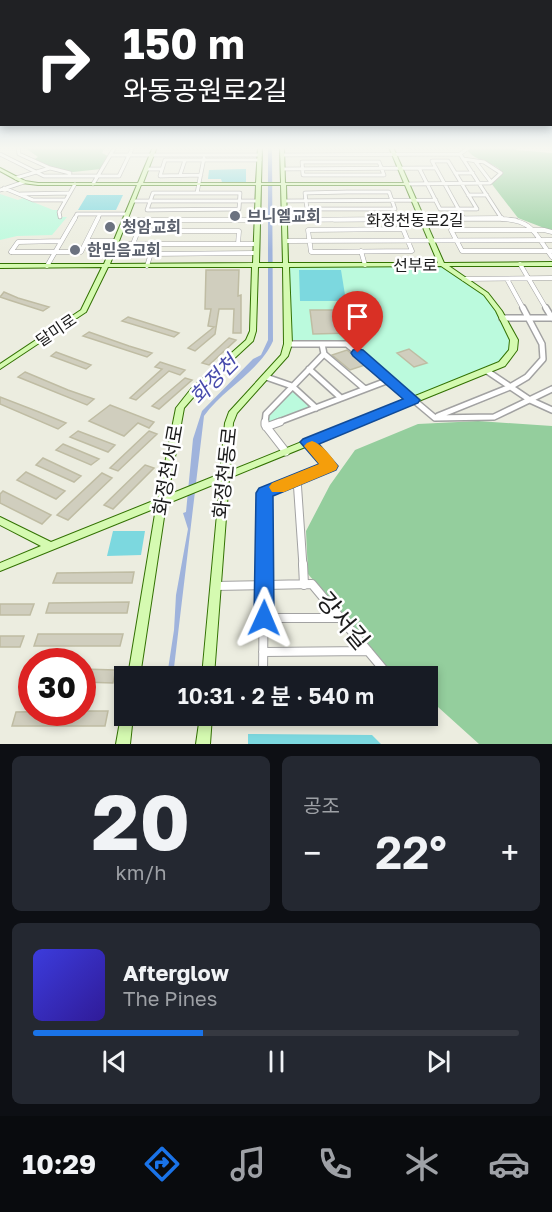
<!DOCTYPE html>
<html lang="ko">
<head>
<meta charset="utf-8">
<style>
	:root { --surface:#171b24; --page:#242831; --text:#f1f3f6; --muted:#9ea1a6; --line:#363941; --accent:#1a73e8 }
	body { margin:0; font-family:"Golos Text","Noto Sans KR",sans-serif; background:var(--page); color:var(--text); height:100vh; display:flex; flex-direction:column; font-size:22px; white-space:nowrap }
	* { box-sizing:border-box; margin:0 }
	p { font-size:20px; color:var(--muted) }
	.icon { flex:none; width:33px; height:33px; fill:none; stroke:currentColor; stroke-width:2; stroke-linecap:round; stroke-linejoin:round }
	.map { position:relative; height:744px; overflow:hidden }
	.panel { display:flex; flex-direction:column; gap:12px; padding:12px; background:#0d0f14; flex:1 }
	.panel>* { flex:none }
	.top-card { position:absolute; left:0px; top:0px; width:552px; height:126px; box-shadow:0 3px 9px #0003; background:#202124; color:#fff; overflow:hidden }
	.speed { position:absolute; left:18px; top:648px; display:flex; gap:12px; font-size:30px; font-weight:700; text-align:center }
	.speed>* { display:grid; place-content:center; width:78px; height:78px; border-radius:50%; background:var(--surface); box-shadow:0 3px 9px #0003; line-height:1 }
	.speed .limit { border:9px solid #d22; background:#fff; color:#111 }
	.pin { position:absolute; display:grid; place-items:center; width:51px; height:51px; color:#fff; margin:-62px -26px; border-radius:50% 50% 50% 0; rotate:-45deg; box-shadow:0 0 6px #0007 }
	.pin .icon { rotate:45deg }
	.me { position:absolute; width:66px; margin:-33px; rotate:1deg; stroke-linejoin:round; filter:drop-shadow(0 0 4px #0008) }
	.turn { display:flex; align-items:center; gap:21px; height:126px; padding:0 24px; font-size:27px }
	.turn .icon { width:78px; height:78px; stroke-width:2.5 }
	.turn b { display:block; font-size:42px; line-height:51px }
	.big { font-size:45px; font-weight:600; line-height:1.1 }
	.panel .card { flex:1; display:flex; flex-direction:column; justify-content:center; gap:9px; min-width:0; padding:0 21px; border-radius:9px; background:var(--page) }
	.panel .dial { align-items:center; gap:0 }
	.dial b { font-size:78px; line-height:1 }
	.song { display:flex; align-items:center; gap:18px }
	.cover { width:72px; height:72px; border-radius:9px; background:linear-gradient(135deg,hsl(240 70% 55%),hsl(250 70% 35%)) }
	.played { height:6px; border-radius:3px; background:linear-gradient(90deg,var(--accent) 35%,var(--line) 35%) }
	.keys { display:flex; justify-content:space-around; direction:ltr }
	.heat { display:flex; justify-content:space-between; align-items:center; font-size:33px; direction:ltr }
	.panel .tiles { flex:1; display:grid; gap:12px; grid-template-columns:1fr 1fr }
	.card:last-child { grid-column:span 2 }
	.trip { position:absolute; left:114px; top:666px; width:324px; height:60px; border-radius:0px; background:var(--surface); box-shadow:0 3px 9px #0003; font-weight:600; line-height:60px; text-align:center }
	.tabs { display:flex; height:96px; justify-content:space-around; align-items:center; background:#090b0e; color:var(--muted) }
	.tabs .icon { width:42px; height:42px }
	.tabs .current { color:var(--accent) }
	.tabs b { font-size:27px; color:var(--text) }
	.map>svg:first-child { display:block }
</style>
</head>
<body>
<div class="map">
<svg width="552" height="744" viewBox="0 0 552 744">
	<rect width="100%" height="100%" fill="#ecede0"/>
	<!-- forest -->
	<path fill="#94ce9d" d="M24,147h81l-3,6 6,3 -7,13 -28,3 -21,-4 -19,-8 5,-3z
		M474,147h42v3l36,3v78l-34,-13 -27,-35 12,-10c-9,-12 -25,-10 -35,-22z
		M478,421l74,5v318h-73l-51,-46v-22h-33l-87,-102 -2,-43 24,-46 25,-35 63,-26z"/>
	<!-- park -->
	<path fill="#bbfadd" d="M0,194l18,6 5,-2 30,12h6v7h8l-15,18 -35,1 -17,4z
		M288,267h161l40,32 6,8 14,33v8l-5,11 -88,39 -67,-55 -59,-1z
		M293,388l21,19 -47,19 1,-12z"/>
	<!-- pitch -->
	<path fill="#7cd8df" d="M246,169v13h-24l-1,-3h-13l1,-9z
		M87,195h36l-7,15h-38z
		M299,270h42l5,31h-46z
		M113,531h32l-4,24 -34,1z
		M248,734l124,1 9,9h-133z"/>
	<!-- water -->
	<path fill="#9fb3dc" d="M268,147h4l1,194c-14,31 -49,47 -69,75l-31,260h-6l7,-46 2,-35 12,-66 -5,-16 3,-1 7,-73 9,-28 51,-52 8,-4 7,-15z"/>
	<!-- building -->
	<path fill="#d0cebe" stroke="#bfbca3" stroke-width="1.5" d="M206,270h33l-1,26 3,-1v38h-8l1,-24h-15l-4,25 -20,17 -7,-3 26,-21 -6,-1 3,-17h-6z
		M4,292l14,6 31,9 -6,4 -34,-11 -9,-3z
		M310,310h37l4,23 -38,1z
		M128,317l51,16 -5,4 -52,-16z
		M89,332l40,14 23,7 -5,4 -64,-21z
		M229,338l7,2 -27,25 -7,-2z
		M409,349l18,14 -13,4 -17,-14z
		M347,350l18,15 -15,5 -18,-15z
		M56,352l35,13 -5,4 -35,-13z
		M160,362l25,8 -5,5 -11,-4 -33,29 -6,-2 32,-29 -7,-2z
		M25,372l43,18 26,9 -7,6 -69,-28z
		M185,378l7,2 -33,29 -7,-3z
		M0,397l39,15 27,11 -8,6 -58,-25z
		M110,405l44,17 -5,6 -11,-5 -14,13 -35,-15z
		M78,431l37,14 -7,7 -38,-15z
		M149,431l8,3 -39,37 -8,-3z
		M63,444l36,15 -8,6 -35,-15z
		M43,458l38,18 -7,6 -38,-17z
		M145,465l9,3 -41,41 -9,-4z
		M26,472l39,19 -9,8 -39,-19z
		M102,473l10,5 -44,42 -11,-5z
		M3,491l48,24 -9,9 -42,-21v-9z
		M134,572l-2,11h-79l4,-10z
		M129,602l-2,11h-81l3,-10z
		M0,604h34l-4,11h-30z
		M38,634h85l-3,12h-86z
		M0,636h24l-4,11h-20z
		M82,669l34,1 -3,13 -31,-1z
		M82,711h26l-3,15h-93l4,-14z"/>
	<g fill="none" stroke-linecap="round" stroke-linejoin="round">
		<!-- street-far4 casing -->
		<g stroke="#a2a2a2" stroke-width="4.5">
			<path id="street-far4" d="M18,147l1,7 31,14 20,5 -1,2
				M170,147h75
				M301,147h72
				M410,147h40
				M0,154l44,22h75l14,-29
				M460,154l10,-7
				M110,155h150
				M282,155l178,-1
				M432,161l32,58
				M475,161l16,21
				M302,162h77l5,13h-81z
				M419,168h17
				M146,169h16
				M283,169l136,-1 21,41h37l-29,-48h-16
				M455,173h18
				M180,175l5,-15
				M201,175l-41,1 5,-16h95
				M16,178l34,-10
				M93,184l22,-37
				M408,184l82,-1 11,-10 -17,-11 -21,-3
				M4,188l29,12h32
				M0,190l24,-8
				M347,192h42l6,17h-88l-2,-16z
				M153,193h87l-1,16 -92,1z
				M197,193l7,-35
				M20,194l49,-1
				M468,195h19
				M132,201h126
				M284,201l152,-1
				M60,217l-1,-5 16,-28
				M502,219l14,1
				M74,220l3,-6h50
				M97,220l3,-6
				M334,220l168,-1 -42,-65"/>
		</g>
		<!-- street-far3 casing -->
		<g stroke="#a2a2a2" stroke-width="5">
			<path id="street-far3" d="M502,219c32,2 32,14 50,38
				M124,220h134
				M285,220l217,-2
				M403,229l9,22 -101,1 -3,-22z
				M552,232l-8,-2h-93l11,21h90
				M87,241h29
				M286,241l266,-1
				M114,244h142
				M133,244l5,-13h101l-1,13
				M361,251l4,14
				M11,252h70l17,-34
				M11,252l7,-10 43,-1
				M151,254l104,-1
				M520,264l27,46
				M47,266l28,-48
				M147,266l7,-22
				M464,279l88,-1
				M507,279l17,31"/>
		</g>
		<!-- street-far2 casing -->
		<g stroke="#a2a2a2" stroke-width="8">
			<path id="street-far2" d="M546,308l6,10
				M502,318h50
				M288,344h59l88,74 59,-1 58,-28
				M324,354l41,35
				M309,369l32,29
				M487,371l43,29 22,10
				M266,377l26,9 24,22
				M438,416l72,-29 17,-10 16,-18 -1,-15 -19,-36
				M265,423l1,-9 58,-60 -2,-10
				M276,423l113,-43"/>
		</g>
		<!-- street-far1 casing -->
		<g stroke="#a2a2a2" stroke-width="9">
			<path id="street-far1" d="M265,422v3l21,27
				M266,427l14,-5
				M297,479l6,87
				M264,566l1,-73 65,-27 -22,-24"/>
		</g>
		<!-- street casing -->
		<g stroke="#a2a2a2" stroke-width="10">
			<path id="street" d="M303,564l1,21
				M215,586l97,-2 77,92
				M264,618h76
				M263,652l105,-1
				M263,676l1,-112"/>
		</g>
		<!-- secondary casing -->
		<g stroke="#337203" stroke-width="2">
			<path id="secondary" d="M153,147h4l-14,36h113l2,-36h4l-1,36h20l-1,-36h4l1,36h119l-15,-36h4l51,116 108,-1v4h-103l39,27 14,18 16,29 -1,10 -12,16 -276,112 -15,198h-12l18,-194 -54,22 -26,172h-12l28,-168 -156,63v-8l41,-17 -41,-21v-8l51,25 107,-43 18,-91 15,-19 55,-49 4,-9 2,-64h-144l-22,45 -86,57v-5l81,-54 21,-43 -102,1v-4h104l33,-79h-99l-16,-2 -22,-12v-3l25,13 13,2h100zM141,185h115l-3,78 -143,1zM261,185h20l2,78h-24zM286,185h119l33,78h-150zM441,266l43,29 12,16 14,29 -1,10 -10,12 -269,109 3,-48 4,-10 51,-57 4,-12 -3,-77zM258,267h25l1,77 -3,11 -52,57 -4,11 -5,51 -52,21 16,-87 13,-15 56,-52 3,-10z
				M124,711v5h9l-3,28h-14l5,-28 2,-4z
				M200,716h12l-2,28h-14z"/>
		</g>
		<!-- street-far4 -->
		<use href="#street-far4" stroke="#fff" stroke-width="3"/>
		<!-- street-far3 -->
		<use href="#street-far3" stroke="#fff" stroke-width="4"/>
		<!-- street-far2 -->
		<use href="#street-far2" stroke="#fff" stroke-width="5"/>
		<!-- street-far1 -->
		<use href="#street-far1" stroke="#fff" stroke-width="7"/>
		<!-- street -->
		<use href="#street" stroke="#fff" stroke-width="8"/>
		<!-- secondary -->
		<use href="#secondary" fill="#d5fab1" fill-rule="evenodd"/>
	</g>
	<!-- sky -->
	<linearGradient id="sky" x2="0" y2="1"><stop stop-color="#8bb4e3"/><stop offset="0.59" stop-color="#f6f7f1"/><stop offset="1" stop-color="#f6f7f1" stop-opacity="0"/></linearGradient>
	<rect width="552" height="251" fill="url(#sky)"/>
	<!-- route -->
	<path fill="#1a73e8" stroke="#114b97" stroke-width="1.5" d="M358,349l5,1 57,50 -2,3 -99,41 19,22 -2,4 -63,26 1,122 -3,7 -7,2 -7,-2 -3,-7 2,-125 3,-5 60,-24 -19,-22 3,-3 100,-40 -50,-43 -2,-3 2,-3z"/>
	<!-- slow -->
	<path fill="#f59e0b" d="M312,441c10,3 20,16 26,25l-2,4 -52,22h-12l-3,-5 3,-4 47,-19 -15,-18 3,-3z"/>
	<!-- markers -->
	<g fill="#6b7280" stroke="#fff" stroke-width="2">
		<circle cx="235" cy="216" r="6"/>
		<circle cx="110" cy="227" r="6"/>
		<circle cx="75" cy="250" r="6"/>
	</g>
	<g text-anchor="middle" stroke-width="5" stroke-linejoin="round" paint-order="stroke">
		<!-- far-worship labels -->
		<g font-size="16" font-weight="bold" fill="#5b616d" stroke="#fff" text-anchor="start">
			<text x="247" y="222">브니엘교회</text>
			<text x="122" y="233">청암교회</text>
			<text x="87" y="256">한믿음교회</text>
		</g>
		<!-- far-street labels -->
		<g font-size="16" fill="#1b1b1b" stroke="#fff">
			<text x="415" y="226">화정천동로2길</text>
			<text x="415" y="271">선부로</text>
			<text transform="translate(56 330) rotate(-34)" y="6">달미로</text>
		</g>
		<!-- street labels -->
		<g font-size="20" fill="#1b1b1b" stroke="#fff">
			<text transform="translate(168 470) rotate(-80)" y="7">화정천서로</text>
			<text transform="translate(225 473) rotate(-84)" y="7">화정천동로</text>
		</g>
		<!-- water labels -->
		<g font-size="21" font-style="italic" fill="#474bac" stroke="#fff">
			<text transform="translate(214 380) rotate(-46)" y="7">화정천</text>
		</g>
		<!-- near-street labels -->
		<g font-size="24" fill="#1b1b1b" stroke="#fff">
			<text transform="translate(343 621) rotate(50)" y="8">강서길</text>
		</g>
	</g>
</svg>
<div class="speed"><div class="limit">30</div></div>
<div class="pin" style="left:358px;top:353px;background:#d93025"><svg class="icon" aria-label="arrive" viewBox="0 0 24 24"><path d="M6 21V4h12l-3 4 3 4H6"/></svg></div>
<svg class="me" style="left:264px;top:618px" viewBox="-20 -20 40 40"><path d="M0-17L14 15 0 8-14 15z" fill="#1a73e8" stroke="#fff" stroke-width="4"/></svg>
<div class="trip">10:31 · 2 분 · 540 m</div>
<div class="top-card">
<div class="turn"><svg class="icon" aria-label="right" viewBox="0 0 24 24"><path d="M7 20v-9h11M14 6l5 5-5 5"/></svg><div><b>150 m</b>와동공원로2길</div></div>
</div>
</div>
<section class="panel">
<div class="tiles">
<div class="card dial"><b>20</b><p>km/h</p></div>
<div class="card"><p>공조</p>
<div class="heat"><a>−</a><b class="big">22°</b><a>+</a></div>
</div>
<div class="card">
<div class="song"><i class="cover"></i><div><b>Afterglow</b><p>The Pines</p></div></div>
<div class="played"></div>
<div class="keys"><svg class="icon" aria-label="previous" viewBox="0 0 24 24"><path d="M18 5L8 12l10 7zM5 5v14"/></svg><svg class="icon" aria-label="pause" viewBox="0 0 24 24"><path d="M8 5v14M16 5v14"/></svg><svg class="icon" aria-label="next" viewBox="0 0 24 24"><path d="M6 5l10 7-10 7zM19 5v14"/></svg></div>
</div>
</div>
</section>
<nav class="tabs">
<b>10:29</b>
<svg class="icon current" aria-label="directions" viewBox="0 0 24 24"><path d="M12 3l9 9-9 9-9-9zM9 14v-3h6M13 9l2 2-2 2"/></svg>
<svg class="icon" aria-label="music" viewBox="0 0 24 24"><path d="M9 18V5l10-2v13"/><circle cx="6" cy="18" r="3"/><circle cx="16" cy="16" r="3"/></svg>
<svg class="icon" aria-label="phone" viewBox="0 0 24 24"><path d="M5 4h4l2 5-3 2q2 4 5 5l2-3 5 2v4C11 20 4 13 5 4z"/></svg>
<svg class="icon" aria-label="climate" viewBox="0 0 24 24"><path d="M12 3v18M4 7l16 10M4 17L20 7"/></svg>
<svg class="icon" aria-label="car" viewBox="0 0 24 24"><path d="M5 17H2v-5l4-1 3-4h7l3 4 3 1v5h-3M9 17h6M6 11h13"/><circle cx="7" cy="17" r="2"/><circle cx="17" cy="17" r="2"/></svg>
</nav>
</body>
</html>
